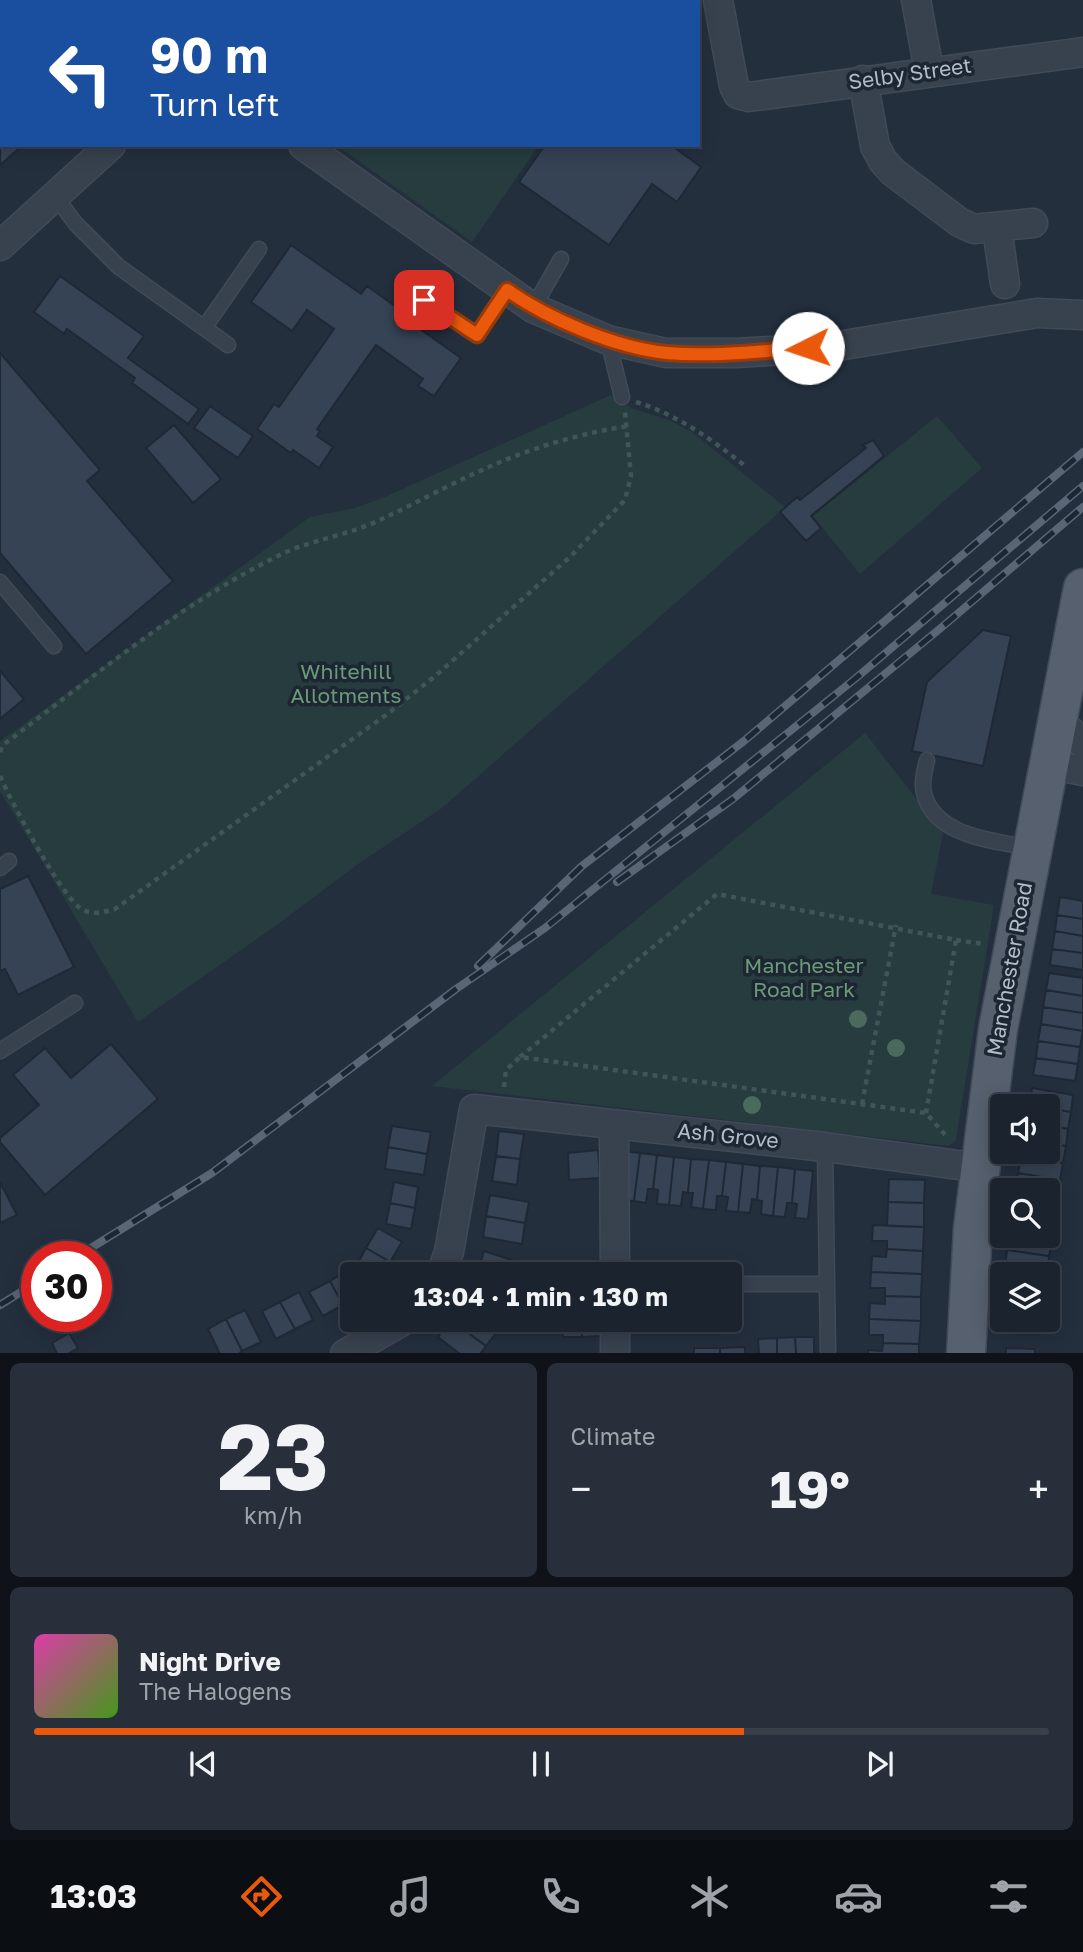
<!DOCTYPE html>
<html lang="en">
<head>
<meta charset="utf-8">
<style>
	:root { --surface:#1b232e; --page:#282f3a; --text:#f1f3f6; --muted:#a0a4aa; --line:#39404a; --accent:#ea580c }
	body { margin:0; font-family:"Golos Text",sans-serif; background:var(--page); color:var(--text); height:100vh; display:flex; flex-direction:column; font-size:26px; white-space:nowrap }
	* { box-sizing:border-box; margin:0 }
	p { font-size:23px; color:var(--muted) }
	.icon { flex:none; width:38px; height:38px; fill:none; stroke:currentColor; stroke-width:2; stroke-linecap:round; stroke-linejoin:round }
	.map { position:relative; height:1353px; overflow:hidden }
	.panel { display:flex; flex-direction:column; gap:10px; padding:10px; background:#0f1319; flex:1 }
	.panel>* { flex:none }
	.banner { position:absolute; left:0px; top:0px; width:700px; height:147px; box-shadow:0 4px 18px #0003,0 0 0 2px var(--line); background:#1a4fa0; color:#fff; overflow:hidden }
	.buttons { position:absolute; left:990px; top:1094px; display:grid; gap:14px }
	.buttons a { display:grid; place-items:center; width:70px; height:70px; border-radius:7px; background:var(--surface); box-shadow:0 4px 18px #0003,0 0 0 2px var(--line); font-size:35px }
	.speed { position:absolute; left:21px; top:1241px; display:flex; gap:14px; font-size:35px; font-weight:700; text-align:center }
	.speed>* { display:grid; place-content:center; width:91px; height:91px; border-radius:50%; background:var(--surface); box-shadow:0 4px 18px #0003,0 0 0 2px var(--line); line-height:1 }
	.speed .limit { border:10px solid #d22; background:#fff; color:#111 }
	.pin { position:absolute; display:grid; place-items:center; width:60px; height:60px; color:#fff; margin:-30px; border-radius:14px; box-shadow:0 4px 10px #0006 }
	.me { position:absolute; width:77px; margin:-38px; rotate:266deg; stroke-linejoin:round; filter:drop-shadow(0 0 5px #0008) }
	.turn { display:flex; align-items:center; gap:24px; height:147px; padding:0 35px; font-size:32px }
	.turn .icon { width:91px; height:91px; stroke-width:2.5 }
	.turn b { display:block; font-size:49px; line-height:60px }
	.big { font-size:52px; font-weight:700; line-height:1.1 }
	.panel .widget { flex:1; display:flex; flex-direction:column; justify-content:center; gap:10px; min-width:0; padding:0 24px; border-radius:10px; background:var(--page) }
	.panel .dial { align-items:center; gap:0 }
	.dial b { font-size:91px; line-height:1 }
	.song { display:flex; align-items:center; gap:21px }
	.cover { width:84px; height:84px; border-radius:10px; background:linear-gradient(135deg,hsl(320 70% 55%),hsl(100 70% 35%)) }
	.played { height:7px; border-radius:4px; background:linear-gradient(90deg,var(--accent) 70%,var(--line) 70%) }
	.keys { display:flex; justify-content:space-around; direction:ltr }
	.heat { display:flex; justify-content:space-between; align-items:center; font-size:38px; direction:ltr }
	.panel .tiles { flex:1; display:grid; gap:10px; grid-template-columns:1fr 1fr }
	.widget:last-child { grid-column:span 2 }
	.trip { position:absolute; left:340px; top:1262px; width:402px; height:70px; border-radius:7px; background:var(--surface); box-shadow:0 4px 18px #0003,0 0 0 2px var(--line); font-weight:700; line-height:70px; text-align:center }
	.tab-bar { display:flex; height:112px; justify-content:space-around; align-items:center; background:#0b0e12; color:var(--muted) }
	.tab-bar .icon { width:49px; height:49px }
	.tab-bar .selected { color:var(--accent) }
	.tab-bar b { font-size:32px; color:var(--text) }
	.map>svg:first-child { display:block }
</style>
</head>
<body>
<div class="map">
<svg width="1083" height="1354" viewBox="0 0 1083 1354">
	<rect width="100%" height="100%" fill="#242f3e"/>
	<!-- green -->
	<path fill="#263c3f" d="M131,0h474l1,2h-473z
		M336,145h203l-67,97z
		M611,395l20,13 38,12 23,12 93,75 -343,301 -84,56 -80,60 -140,98 -138,-231v-50l310,-224 45,-9 32,-12z
		M937,416l45,52 -122,106 -47,-58z
		M865,733l78,100 -12,61 63,11 -38,235 -7,6 -517,-60z"/>
	<!-- building -->
	<path fill="#364354" stroke="#1f2835" stroke-width="2" d="M2,58v87h21l-23,20z
		M545,145h126l30,22 -24,35 -25,-18 -43,61 -90,-63z
		M291,245l70,49 6,-8 35,25 -3,3 62,44 -27,38 -16,-10 5,-7 -47,-34 -59,84 3,2 -3,5 16,11 -14,21 -26,-18 -2,3 -34,-24 17,-25 5,3 55,-78 -27,-19 -15,21 -41,-29z
		M60,276l84,60 -16,22 71,51 -11,15 -56,-41 3,-5 -68,-49 -3,5 -30,-22z
		M0,353l100,117 -13,11 86,100 -87,73 -86,-101z
		M210,406l43,30 -15,22 -44,-30z
		M174,425l47,54 -28,24 -47,-55z
		M873,440l11,16 -73,60 10,12 -15,13 -26,-29 17,-15 3,3 66,-52 -3,-3z
		M983,630l28,6 -28,130 -71,-15 15,-69z
		M0,671l24,28 -24,20z
		M28,876l46,91 -56,28 -13,-26 -5,2v-82z
		M1060,897l23,4v18l-26,-4z
		M1057,915l26,4v17l-28,-5z
		M1055,931l28,5v17l-31,-4z
		M1052,949l31,4v17l-33,-5z
		M1049,973l34,5v18l-37,-6z
		M1046,990l37,6v17l-40,-6z
		M1043,1007l40,6v18l-42,-7z
		M1041,1024l42,7 -3,16 -42,-6z
		M1038,1041l42,6 -2,17 -42,-6z
		M111,1044l47,55 -113,96 -45,-53v-4l39,-33 -26,-30 32,-27 26,30z
		M1036,1058l42,6 -3,17 -42,-6z
		M1032,1088l41,7 -2,17 -23,-4v-2l-19,-1z
		M1048,1108l23,4 -3,17 -20,-4z
		M1048,1125l20,4 -2,17 -18,-3z
		M392,1126l39,6 -4,22 -39,-7z
		M499,1131l25,3 -4,25 -24,-3z
		M1048,1143l18,3 -3,17 -42,-7 1,-4h26z
		M388,1147l39,7 -3,21 -39,-6z
		M598,1150l2,28 -31,2 -1,-27z
		M622,1151l18,2 -6,48 -12,-1z
		M640,1153l17,2 -4,34h-5l-2,14 -12,-2z
		M657,1155l17,2 -5,48 -12,-1 1,-14 -5,-1z
		M496,1156l24,3 -3,26 -25,-4z
		M1021,1156l42,7 -3,17 -42,-7z
		M674,1157l17,2 -3,34 -5,-1 -2,14 -12,-1z
		M691,1159l18,1 -6,49 -12,-2 2,-14h-5z
		M709,1160l17,2 -4,34h-5l-1,14 -13,-1z
		M726,1162l17,2 -5,48 -12,-1 2,-14 -6,-1z
		M743,1164l17,2 -3,34 -5,-1 -2,14 -12,-1z
		M760,1166l18,1 -5,49 -12,-2 1,-13 -5,-1z
		M778,1167l17,2 -3,34h-5l-2,14 -12,-1z
		M795,1169l18,2 -5,48 -13,-1 2,-14 -5,-1z
		M1018,1173l42,7 -2,16 -10,-1v-5h-32z
		M889,1179l36,1 -1,23 -36,-1z
		M0,1182l17,33 -17,8z
		M394,1182l24,5 -3,21 -25,-5z
		M490,1195l39,7 -4,21 -39,-7z
		M888,1202l36,1v24l-37,-1z
		M390,1203l25,5 -4,21 -25,-5z
		M1048,1203l9,2 -2,17 -7,-1z
		M486,1216l39,7 -3,21 -39,-7z
		M873,1225l51,2 -1,24 -36,-2v-8h-15z
		M378,1228l24,14 -12,20 -24,-14z
		M1009,1236l43,3 -3,17 -42,-6z
		M366,1248l24,14 -6,12h-20l-9,-6z
		M887,1249l36,2 -1,23 -51,-2 1,-16 14,1z
		M1007,1250l42,6 -2,17 -42,-7z
		M484,1251l31,10 -4,13h-34z
		M1005,1266l42,7v1h-43z
		M350,1269l3,5 -1,26 -9,5 -13,-24z
		M871,1272l51,2 -1,23 -36,-1v-8h-15z
		M330,1281l13,24 -20,11 -14,-24z
		M299,1292l14,28 -18,9 -15,-27z
		M885,1296l36,1v24l-52,-2 1,-16 15,1z
		M280,1302l15,27 -19,10 -14,-28z
		M245,1310l16,32 -19,9 -16,-32z
		M226,1319l16,32 -3,3h-19l-12,-25z
		M869,1319l52,2 -2,23 -36,-1v-8h-14z
		M451,1320l35,26 -6,8h-20l-22,-17z
		M451,1320h35l13,9 -13,17z
		M562,1320h19l1,17h-19z
		M581,1320h19l1,16 -19,1z
		M69,1333l9,15 -10,6h-11l-5,-11z
		M795,1337h19v17h-18z
		M795,1337l1,17h-19v-16z
		M777,1338v16h-18l-1,-15z
		M883,1343l36,1v10h-51v-4l14,1z
		M745,1347v7h-25v-6z
		M694,1348h26v6h-26z
		M1006,1348l29,1v5h-29z"/>
	<g fill="none" stroke-linecap="round" stroke-linejoin="round">
		<!-- lane casing -->
		<g stroke="#414a57" stroke-width="17">
			<path id="lane" d="M55,196l21,28 43,43 109,78
				M424,300l53,36 30,-46
				M533,308l28,-49
				M204,328l55,-79
				M608,340l14,57
				M0,582l54,64
				M927,760c-2,10 -6,22 -3,33 10,44 72,48 108,55
				M0,868l9,-7
				M0,1051l75,-48
				M825,1147l3,203
				M730,1284h97"/>
		</g>
		<!-- street casing -->
		<g stroke="#414a57" stroke-width="31">
			<path id="street" d="M98,0l3,2
				M718,0l16,86 4,8 11,3 334,-45
				M916,0l13,71
				M863,80l12,66 8,15 10,11 66,50 15,7 59,-6
				M303,145l230,163 75,32 58,13h71l95,-6 205,-34 46,2
				M997,228l8,56
				M0,246l111,-101
				M1055,729l15,2 13,12
				M1048,764l35,7
				M614,1124l1,150
				M441,1274l8,-22 25,-143 351,38 156,21
				M615,1320v34
				M345,1354l59,-34"/>
		</g>
		<!-- primary casing -->
		<g stroke="#414a57" stroke-width="41">
			<path id="primary" d="M966,1354l7,-126 25,-199 85,-441"/>
		</g>
		<!-- path -->
		<path stroke="#3f5557" stroke-width="4.5" stroke-dasharray="5 5" stroke-linecap="butt" d="M636,402c42,13 75,37 108,63
			M0,752l3,-7c89,-67 178,-142 279,-191 32,-15 68,-19 100,-35 36,-17 72,-37 109,-53 43,-19 91,-33 137,-40
			M0,776c11,25 62,123 83,134 11,5 22,2 32,-1l271,-194 48,-38 136,-120 55,-57 6,-24 -6,-64
			M956,940l28,4
			M520,1057l197,-163 239,46 -30,173
			M504,1087l2,-17 14,-13 406,56 21,24
			M862,1104l34,-179"/>
		<!-- lane -->
		<use href="#lane" stroke="#38414e" stroke-width="14"/>
		<!-- street -->
		<use href="#street" stroke="#38414e" stroke-width="28"/>
		<!-- primary -->
		<use href="#primary" stroke="#56606e" stroke-width="38"/>
		<!-- rail casing -->
		<g stroke="#5a6575" stroke-width="8">
			<path id="rail" d="M617,882l116,-83 209,-172 141,-120
				M478,966l104,-100 162,-125 339,-289
				M78,1256l134,-83 244,-184 89,-61 311,-250 227,-192
				M0,1305l37,-23"/>
		</g>
		<!-- rail -->
		<use href="#rail" stroke="#1d2633" stroke-width="5" stroke-dasharray="16" stroke-linecap="butt"/>
	</g>
	<!-- trees -->
	<g fill="#4b6a5d">
		<circle cx="858" cy="1019" r="9"/>
		<circle cx="896" cy="1048" r="9"/>
		<circle cx="752" cy="1105" r="9"/>
	</g>
	<g fill="none" stroke-linecap="round" stroke-linejoin="round">
		<!-- route casing -->
		<g stroke="#983908" stroke-width="18">
			<path id="route" d="M424,300l53,35 30,-45c41,29 109,58 160,63 46,4 95,-2 141,-5"/>
		</g>
		<!-- route -->
		<use href="#route" stroke="#ea580c" stroke-width="12"/>
	</g>
	<g text-anchor="middle" stroke-width="7" stroke-linejoin="round" paint-order="stroke">
		<!-- street labels -->
		<g font-size="21" fill="#b4bcc9" stroke="#1d2633">
			<text transform="translate(910 74) rotate(-8)" y="7">Selby Street</text>
			<text transform="translate(1010 969) rotate(-80)" y="7">Manchester Road</text>
			<text transform="translate(728 1136) rotate(6)" y="7">Ash Grove</text>
		</g>
		<!-- park labels -->
		<g font-size="21" fill="#6b9a76" stroke="#1d2633">
			<text x="346" y="679">Whitehill<tspan x="346" dy="24">Allotments</tspan></text>
			<text x="804" y="973">Manchester<tspan x="804" dy="24">Road Park</tspan></text>
		</g>
	</g>
</svg>
<div class="buttons">
<a><svg class="icon" aria-label="sound" viewBox="0 0 24 24"><path d="M4 9h4l5-4v14l-5-4H4zM17 9q2 3 0 6"/></svg></a>
<a><svg class="icon" aria-label="search" viewBox="0 0 24 24"><circle cx="10" cy="10" r="6"/><path d="M15 15l6 6"/></svg></a>
<a><svg class="icon" aria-label="layers" viewBox="0 0 24 24"><path d="M12 4l9 5-9 5-9-5zM3 14l9 5 9-5"/></svg></a>
</div>
<div class="speed"><div class="limit">30</div></div>
<div class="pin" style="left:424px;top:300px;background:#d93025"><svg class="icon" aria-label="arrive" viewBox="0 0 24 24"><path d="M6 21V4h12l-3 4 3 4H6"/></svg></div>
<svg class="me" style="left:808px;top:348px" viewBox="-20 -20 40 40"><circle r="19" fill="#fff"/><path d="M0-13L10 11 0 6-10 11z" fill="#ea580c"/></svg>
<div class="trip">13:04 · 1 min · 130 m</div>
<div class="banner">
<div class="turn"><svg class="icon" aria-label="left" viewBox="0 0 24 24"><path d="M17 20v-9H6M10 6l-5 5 5 5"/></svg><div><b>90 m</b>Turn left</div></div>
</div>
</div>
<section class="panel">
<div class="tiles">
<div class="widget dial"><b>23</b><p>km/h</p></div>
<div class="widget"><p>Climate</p>
<div class="heat"><a>−</a><b class="big">19°</b><a>+</a></div>
</div>
<div class="widget">
<div class="song"><i class="cover"></i><div><b>Night Drive</b><p>The Halogens</p></div></div>
<div class="played"></div>
<div class="keys"><svg class="icon" aria-label="previous" viewBox="0 0 24 24"><path d="M18 5L8 12l10 7zM5 5v14"/></svg><svg class="icon" aria-label="pause" viewBox="0 0 24 24"><path d="M8 5v14M16 5v14"/></svg><svg class="icon" aria-label="next" viewBox="0 0 24 24"><path d="M6 5l10 7-10 7zM19 5v14"/></svg></div>
</div>
</div>
</section>
<nav class="tab-bar">
<b>13:03</b>
<svg class="icon selected" aria-label="directions" viewBox="0 0 24 24"><path d="M12 3l9 9-9 9-9-9zM9 14v-3h6M13 9l2 2-2 2"/></svg>
<svg class="icon" aria-label="music" viewBox="0 0 24 24"><path d="M9 18V5l10-2v13"/><circle cx="6" cy="18" r="3"/><circle cx="16" cy="16" r="3"/></svg>
<svg class="icon" aria-label="phone" viewBox="0 0 24 24"><path d="M5 4h4l2 5-3 2q2 4 5 5l2-3 5 2v4C11 20 4 13 5 4z"/></svg>
<svg class="icon" aria-label="climate" viewBox="0 0 24 24"><path d="M12 3v18M4 7l16 10M4 17L20 7"/></svg>
<svg class="icon" aria-label="car" viewBox="0 0 24 24"><path d="M5 17H2v-5l4-1 3-4h7l3 4 3 1v5h-3M9 17h6M6 11h13"/><circle cx="7" cy="17" r="2"/><circle cx="17" cy="17" r="2"/></svg>
<svg class="icon" aria-label="filters" viewBox="0 0 24 24"><path d="M4 7h16M4 17h16"/><circle cx="9" cy="7" r="2"/><circle cx="15" cy="17" r="2"/></svg>
</nav>
</body>
</html>
